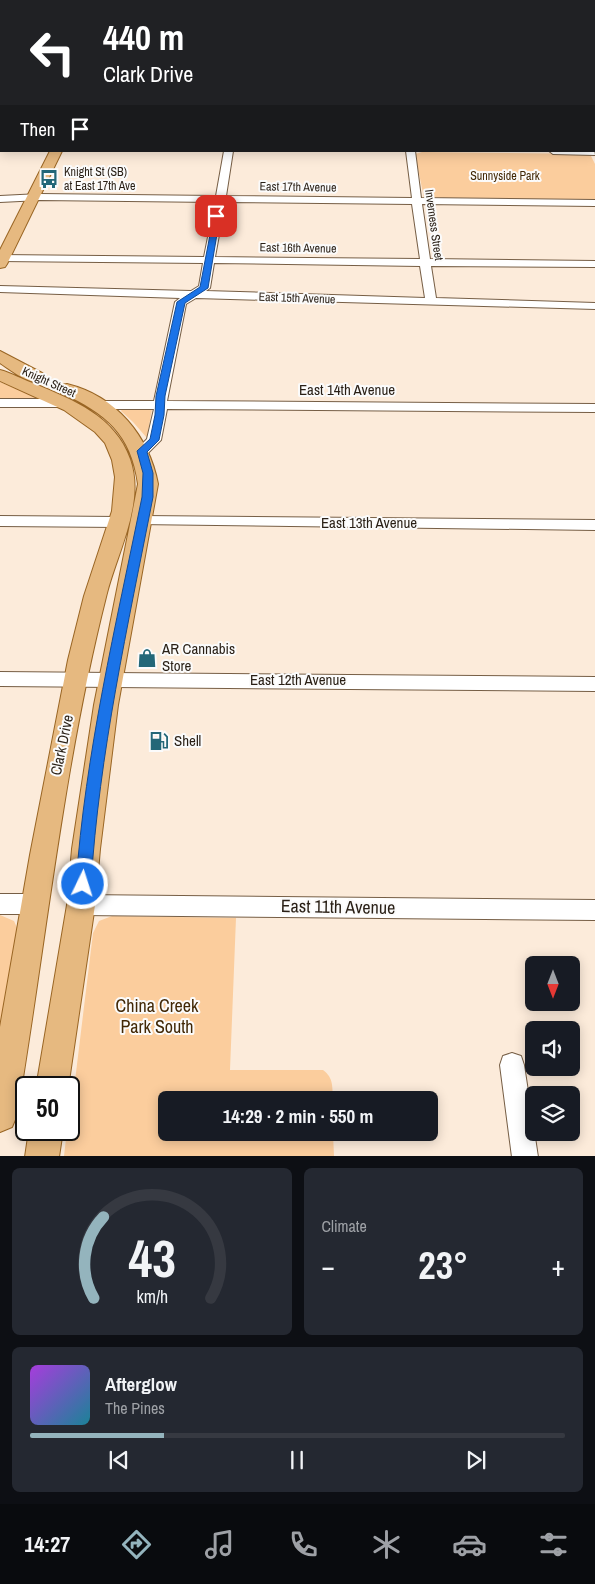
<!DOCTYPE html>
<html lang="en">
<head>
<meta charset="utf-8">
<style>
	:root { --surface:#171b24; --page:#242831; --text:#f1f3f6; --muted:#9ea1a6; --line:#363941; --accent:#94b4bd }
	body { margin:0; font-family:"Archivo Narrow",sans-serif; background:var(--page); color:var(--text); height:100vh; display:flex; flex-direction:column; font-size:19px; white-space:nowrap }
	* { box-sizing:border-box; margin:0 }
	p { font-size:16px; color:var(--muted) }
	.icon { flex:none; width:28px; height:28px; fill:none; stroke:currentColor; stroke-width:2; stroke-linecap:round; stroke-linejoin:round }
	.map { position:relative; height:1156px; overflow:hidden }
	.sheet { display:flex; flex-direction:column; gap:12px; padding:12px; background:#0d0f14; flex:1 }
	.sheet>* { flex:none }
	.top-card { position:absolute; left:0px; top:0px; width:595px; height:152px; box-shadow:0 2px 12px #0003; background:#202124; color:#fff; overflow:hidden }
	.needle { width:32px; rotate:180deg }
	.buttons { position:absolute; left:525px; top:956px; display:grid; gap:10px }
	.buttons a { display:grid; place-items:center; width:55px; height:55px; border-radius:8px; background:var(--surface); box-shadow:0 2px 12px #0003; font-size:25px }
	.speed { position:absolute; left:15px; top:1076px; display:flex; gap:10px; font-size:25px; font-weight:700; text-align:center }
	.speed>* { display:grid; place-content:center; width:65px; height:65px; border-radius:50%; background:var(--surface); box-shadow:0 2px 12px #0003; line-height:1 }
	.speed .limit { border:2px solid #111; border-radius:8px; background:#fff; color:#111 }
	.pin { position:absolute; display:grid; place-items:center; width:42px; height:42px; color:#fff; margin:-21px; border-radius:10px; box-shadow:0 2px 8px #0006 }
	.me { position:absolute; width:55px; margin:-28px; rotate:4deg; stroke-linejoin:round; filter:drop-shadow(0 0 4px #0008) }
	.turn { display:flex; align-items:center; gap:18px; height:105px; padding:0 20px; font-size:22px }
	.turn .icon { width:65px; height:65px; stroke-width:2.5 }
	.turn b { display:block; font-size:35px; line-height:42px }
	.then { display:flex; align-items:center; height:48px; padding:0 20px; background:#0003; gap:10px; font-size:19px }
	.big { font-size:38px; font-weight:800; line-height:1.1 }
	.sheet .widget { flex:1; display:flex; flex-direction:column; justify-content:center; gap:8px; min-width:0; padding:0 18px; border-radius:8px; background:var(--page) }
	.sheet .dial { align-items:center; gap:0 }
	.dial svg { height:130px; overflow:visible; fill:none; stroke:var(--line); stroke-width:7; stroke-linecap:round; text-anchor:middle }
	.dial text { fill:var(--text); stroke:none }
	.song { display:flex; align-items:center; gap:15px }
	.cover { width:60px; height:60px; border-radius:8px; background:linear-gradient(135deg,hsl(280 70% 55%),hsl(190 70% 35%)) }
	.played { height:5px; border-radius:2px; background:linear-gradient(90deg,var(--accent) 25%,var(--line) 25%) }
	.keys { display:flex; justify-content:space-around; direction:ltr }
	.heat { display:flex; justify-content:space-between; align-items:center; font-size:28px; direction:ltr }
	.sheet .tiles { flex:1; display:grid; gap:12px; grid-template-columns:1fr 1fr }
	.widget:last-child { grid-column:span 2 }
	.trip { position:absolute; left:158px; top:1091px; width:280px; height:50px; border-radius:8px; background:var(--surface); box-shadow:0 2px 12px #0003; font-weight:800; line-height:50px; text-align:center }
	.tab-bar { display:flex; height:80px; justify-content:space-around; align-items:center; background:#090b0e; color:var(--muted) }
	.tab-bar .icon { width:35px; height:35px }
	.tab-bar .current { color:var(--accent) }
	.tab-bar b { font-size:22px; color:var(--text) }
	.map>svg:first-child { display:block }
</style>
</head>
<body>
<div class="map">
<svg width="595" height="1157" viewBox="0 0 595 1157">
	<rect width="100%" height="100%" fill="#fcebda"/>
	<!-- green -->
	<path fill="#fbcd9d" d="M422,152l168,2 5,10v37l-171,-3 -9,-44z
		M0,382l36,15 1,1 -37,2z
		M122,409h30l-5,29 -14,-16 -12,-11z
		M0,915l14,6 5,11 -19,102z
		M112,916l124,2 -6,152h93c11,8 9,17 10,30h-167v32l167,1 1,23h-270l3,-26h2l24,-197 6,-12z"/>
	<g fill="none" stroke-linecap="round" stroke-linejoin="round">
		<!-- minor casing -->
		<g stroke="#765e45" stroke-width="2">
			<path id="minor" d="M0,0h124v1l-123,1z
				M256,0h6v1h-6z
				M384,0h7v1h-6z
				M513,0h6v1h-6z
				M594,12h1v4h-1z
				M0,35h1v4h-1z
				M594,39h1v4h-1z
				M0,66h1v4h-1z
				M594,70h1v4h-1z
				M0,102h1v4h-1z
				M0,143h1v6h-1z
				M594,149l1,6 -42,-1 -4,-3h45z
				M224,151h9l-7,45 186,2 -6,-47h9l6,47 174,2v6l-173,-2 8,55 165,2v6l-164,-1 5,32 159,5v6l-399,-11 -10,6 -19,97 428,3v8l-428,-3 -6,31 -14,14h-10l-2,-3 12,-12 7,-30h-55l-7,-4 7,-4h55l21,-99 5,-4 -180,-6v-6l191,5 8,-5 4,-23 -203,-2v-6l204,2 11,-55 -175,-2 -40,2v-6l40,-2 176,2zM225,202l187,2 8,55 -205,-2zM214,263l206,3 5,32 -219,-7 4,-3z
				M0,399h65l7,4 -7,4h-65z
				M0,516l118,1 5,2 3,3 -3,3 -5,2 -118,-1z
				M142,516l453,4v10l-458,-6 -3,-3 3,-3z
				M0,672l595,5v14l-595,-5z
				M0,894h36l8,3 3,7 -3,7 -8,3h-36z
				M81,895l514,5v20l-514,-5 -8,-3 -3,-7 3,-7z
				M512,1053l9,3 3,9 14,92h-26l-12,-92 3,-9z"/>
		</g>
		<!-- major casing -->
		<g stroke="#996523" stroke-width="2">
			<path id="major" d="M154,0h13v1h-12z
				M594,85h1v6h-1z
				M50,151h12l-55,113 -2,3 -5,1v-18z
				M0,351l44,23 2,4 -2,4c-15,3 -32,-11 -44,-19z
				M0,370c12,3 23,10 35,14 38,16 80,32 95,75 16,45 -14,95 -24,138 -43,170 -60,345 -89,518l-5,12 -12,5v-105l30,-172 38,-195 16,-64 28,-85 3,-34 -3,-17 -7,-17 -10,-11 -31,-22 -64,-29z
				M67,384c49,12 82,52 91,100l-40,221 -18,144 -5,56 -27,183h-32l31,-183 5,-56 22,-144 44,-221c-7,-50 -32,-71 -77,-91l-3,-4 3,-4z
				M29,1130h34l-4,27h-34z"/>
		</g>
		<!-- minor -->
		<use href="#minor" fill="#fff" fill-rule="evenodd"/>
		<!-- major -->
		<use href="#major" fill="#e6b980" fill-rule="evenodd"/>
	</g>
	<!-- route -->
	<path fill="#1a73e8" stroke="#114b97" d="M214,214l6,2 -12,72 -23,15 -20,93 -1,19 -5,25 -12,12 6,21v24c-25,128 -54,257 -62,387l-2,5 -6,2 -5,-2 -2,-5c9,-130 40,-259 66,-387l1,-24 -6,-22 13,-12 5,-24 1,-19 21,-94 23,-15z"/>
	<!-- icons -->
	<defs>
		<g id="bus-bare" transform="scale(1.5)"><path d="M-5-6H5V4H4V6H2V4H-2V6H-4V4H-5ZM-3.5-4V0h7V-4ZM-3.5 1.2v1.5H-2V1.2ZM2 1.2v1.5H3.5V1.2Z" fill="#236778" stroke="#fbfbfb" stroke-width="2.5" paint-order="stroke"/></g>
		<g id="shop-bare" transform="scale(1.5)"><path d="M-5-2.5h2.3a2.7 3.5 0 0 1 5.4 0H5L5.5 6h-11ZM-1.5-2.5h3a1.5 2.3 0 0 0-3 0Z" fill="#236778" stroke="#fbfbfb" stroke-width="2.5" paint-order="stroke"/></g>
		<g id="fuel-bare" transform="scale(1.5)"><path d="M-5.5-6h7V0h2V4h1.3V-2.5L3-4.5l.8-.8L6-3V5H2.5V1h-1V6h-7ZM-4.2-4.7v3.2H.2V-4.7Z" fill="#236778" stroke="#fbfbfb" stroke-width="2.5" paint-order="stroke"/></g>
	</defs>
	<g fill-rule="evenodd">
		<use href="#bus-bare" x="49" y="179"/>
		<use href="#shop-bare" x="147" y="658"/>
		<use href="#fuel-bare" x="159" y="741"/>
	</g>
	<g text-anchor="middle" stroke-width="4" stroke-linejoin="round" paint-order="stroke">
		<!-- far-poi labels -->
		<g font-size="12" fill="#291f15" stroke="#fbfbfb" text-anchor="start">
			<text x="64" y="176">Knight St (SB)<tspan x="64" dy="14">at East 17th Ave</tspan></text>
		</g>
		<!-- far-park labels -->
		<g font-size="12" fill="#422806" stroke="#fbfbfb">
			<text x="505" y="180">Sunnyside Park</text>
		</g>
		<!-- far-street labels -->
		<g font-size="12" fill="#291f15" stroke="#fbfbfb">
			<text transform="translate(298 187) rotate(1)" y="4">East 17th Avenue</text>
			<text transform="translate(434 225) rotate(82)" y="4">Inverness Street</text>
			<text transform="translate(298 248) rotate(1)" y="4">East 16th Avenue</text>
			<text transform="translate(297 298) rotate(2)" y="4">East 15th Avenue</text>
			<text transform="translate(49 382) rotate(24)" y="4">Knight Street</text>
		</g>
		<!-- street labels -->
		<g font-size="15" fill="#291f15" stroke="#fbfbfb">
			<text x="347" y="395">East 14th Avenue</text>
			<text x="369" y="528">East 13th Avenue</text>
			<text x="298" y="685">East 12th Avenue</text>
			<text transform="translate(62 745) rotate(-78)" y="5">Clark Drive</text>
		</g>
		<!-- poi labels -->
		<g font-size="15" fill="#291f15" stroke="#fbfbfb" text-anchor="start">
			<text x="162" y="654">AR Cannabis<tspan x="162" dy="17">Store</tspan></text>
			<text x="174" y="746">Shell</text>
		</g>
		<!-- near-street labels -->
		<g font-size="18" fill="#291f15" stroke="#fbfbfb">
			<text transform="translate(338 907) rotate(1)" y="6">East 11th Avenue</text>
		</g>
		<!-- near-park labels -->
		<g font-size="18" fill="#422806" stroke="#fbfbfb">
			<text x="157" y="1012">China Creek<tspan x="157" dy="21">Park South</tspan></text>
		</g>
	</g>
</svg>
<div class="buttons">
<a><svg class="needle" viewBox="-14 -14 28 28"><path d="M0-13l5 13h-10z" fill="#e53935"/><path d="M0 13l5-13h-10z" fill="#9ea1a6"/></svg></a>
<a><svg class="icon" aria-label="sound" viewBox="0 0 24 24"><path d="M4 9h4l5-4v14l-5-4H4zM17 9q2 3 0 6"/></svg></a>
<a><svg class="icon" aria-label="layers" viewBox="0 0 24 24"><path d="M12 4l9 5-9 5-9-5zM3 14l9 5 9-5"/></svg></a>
</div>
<div class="speed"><div class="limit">50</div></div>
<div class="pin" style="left:216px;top:216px;background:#d93025"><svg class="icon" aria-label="arrive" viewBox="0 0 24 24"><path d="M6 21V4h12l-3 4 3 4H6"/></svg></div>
<svg class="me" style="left:83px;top:884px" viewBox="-20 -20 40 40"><circle r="17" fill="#1a73e8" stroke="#fff" stroke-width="3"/><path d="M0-11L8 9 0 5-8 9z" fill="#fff"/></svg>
<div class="trip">14:29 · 2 min · 550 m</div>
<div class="top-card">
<div class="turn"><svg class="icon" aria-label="left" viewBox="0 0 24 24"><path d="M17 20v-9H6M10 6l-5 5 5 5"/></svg><div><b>440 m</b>Clark Drive</div></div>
<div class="then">Then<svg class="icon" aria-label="arrive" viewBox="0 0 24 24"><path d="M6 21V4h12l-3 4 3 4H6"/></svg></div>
</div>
</div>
<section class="sheet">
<div class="tiles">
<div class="widget dial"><svg viewBox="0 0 100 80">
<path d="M14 69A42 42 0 1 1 86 69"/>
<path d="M14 69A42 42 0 0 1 20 19" stroke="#94b4bd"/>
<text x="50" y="56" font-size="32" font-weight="700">43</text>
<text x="50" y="72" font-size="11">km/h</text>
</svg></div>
<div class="widget"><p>Climate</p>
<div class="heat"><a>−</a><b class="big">23°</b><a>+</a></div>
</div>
<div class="widget">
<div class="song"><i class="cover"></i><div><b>Afterglow</b><p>The Pines</p></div></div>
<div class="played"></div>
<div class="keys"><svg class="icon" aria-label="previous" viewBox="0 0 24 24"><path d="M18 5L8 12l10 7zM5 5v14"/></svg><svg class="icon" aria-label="pause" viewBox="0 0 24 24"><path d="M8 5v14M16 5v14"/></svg><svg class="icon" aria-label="next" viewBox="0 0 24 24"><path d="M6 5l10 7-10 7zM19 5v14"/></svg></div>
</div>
</div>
</section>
<nav class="tab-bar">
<b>14:27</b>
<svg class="icon current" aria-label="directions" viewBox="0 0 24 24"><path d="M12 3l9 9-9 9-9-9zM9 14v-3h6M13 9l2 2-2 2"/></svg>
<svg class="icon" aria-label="music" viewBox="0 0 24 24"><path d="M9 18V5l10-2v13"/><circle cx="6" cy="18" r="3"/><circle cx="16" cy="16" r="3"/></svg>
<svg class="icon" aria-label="phone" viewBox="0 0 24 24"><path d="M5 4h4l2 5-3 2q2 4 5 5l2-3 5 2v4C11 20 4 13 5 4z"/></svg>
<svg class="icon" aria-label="climate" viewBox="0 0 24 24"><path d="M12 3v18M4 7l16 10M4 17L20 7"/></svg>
<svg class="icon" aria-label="car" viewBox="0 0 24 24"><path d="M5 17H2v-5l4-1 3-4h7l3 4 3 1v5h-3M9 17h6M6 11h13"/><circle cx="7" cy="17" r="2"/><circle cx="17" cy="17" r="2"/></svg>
<svg class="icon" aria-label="filters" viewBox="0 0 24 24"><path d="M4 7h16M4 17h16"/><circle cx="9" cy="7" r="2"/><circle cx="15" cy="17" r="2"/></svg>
</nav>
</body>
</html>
